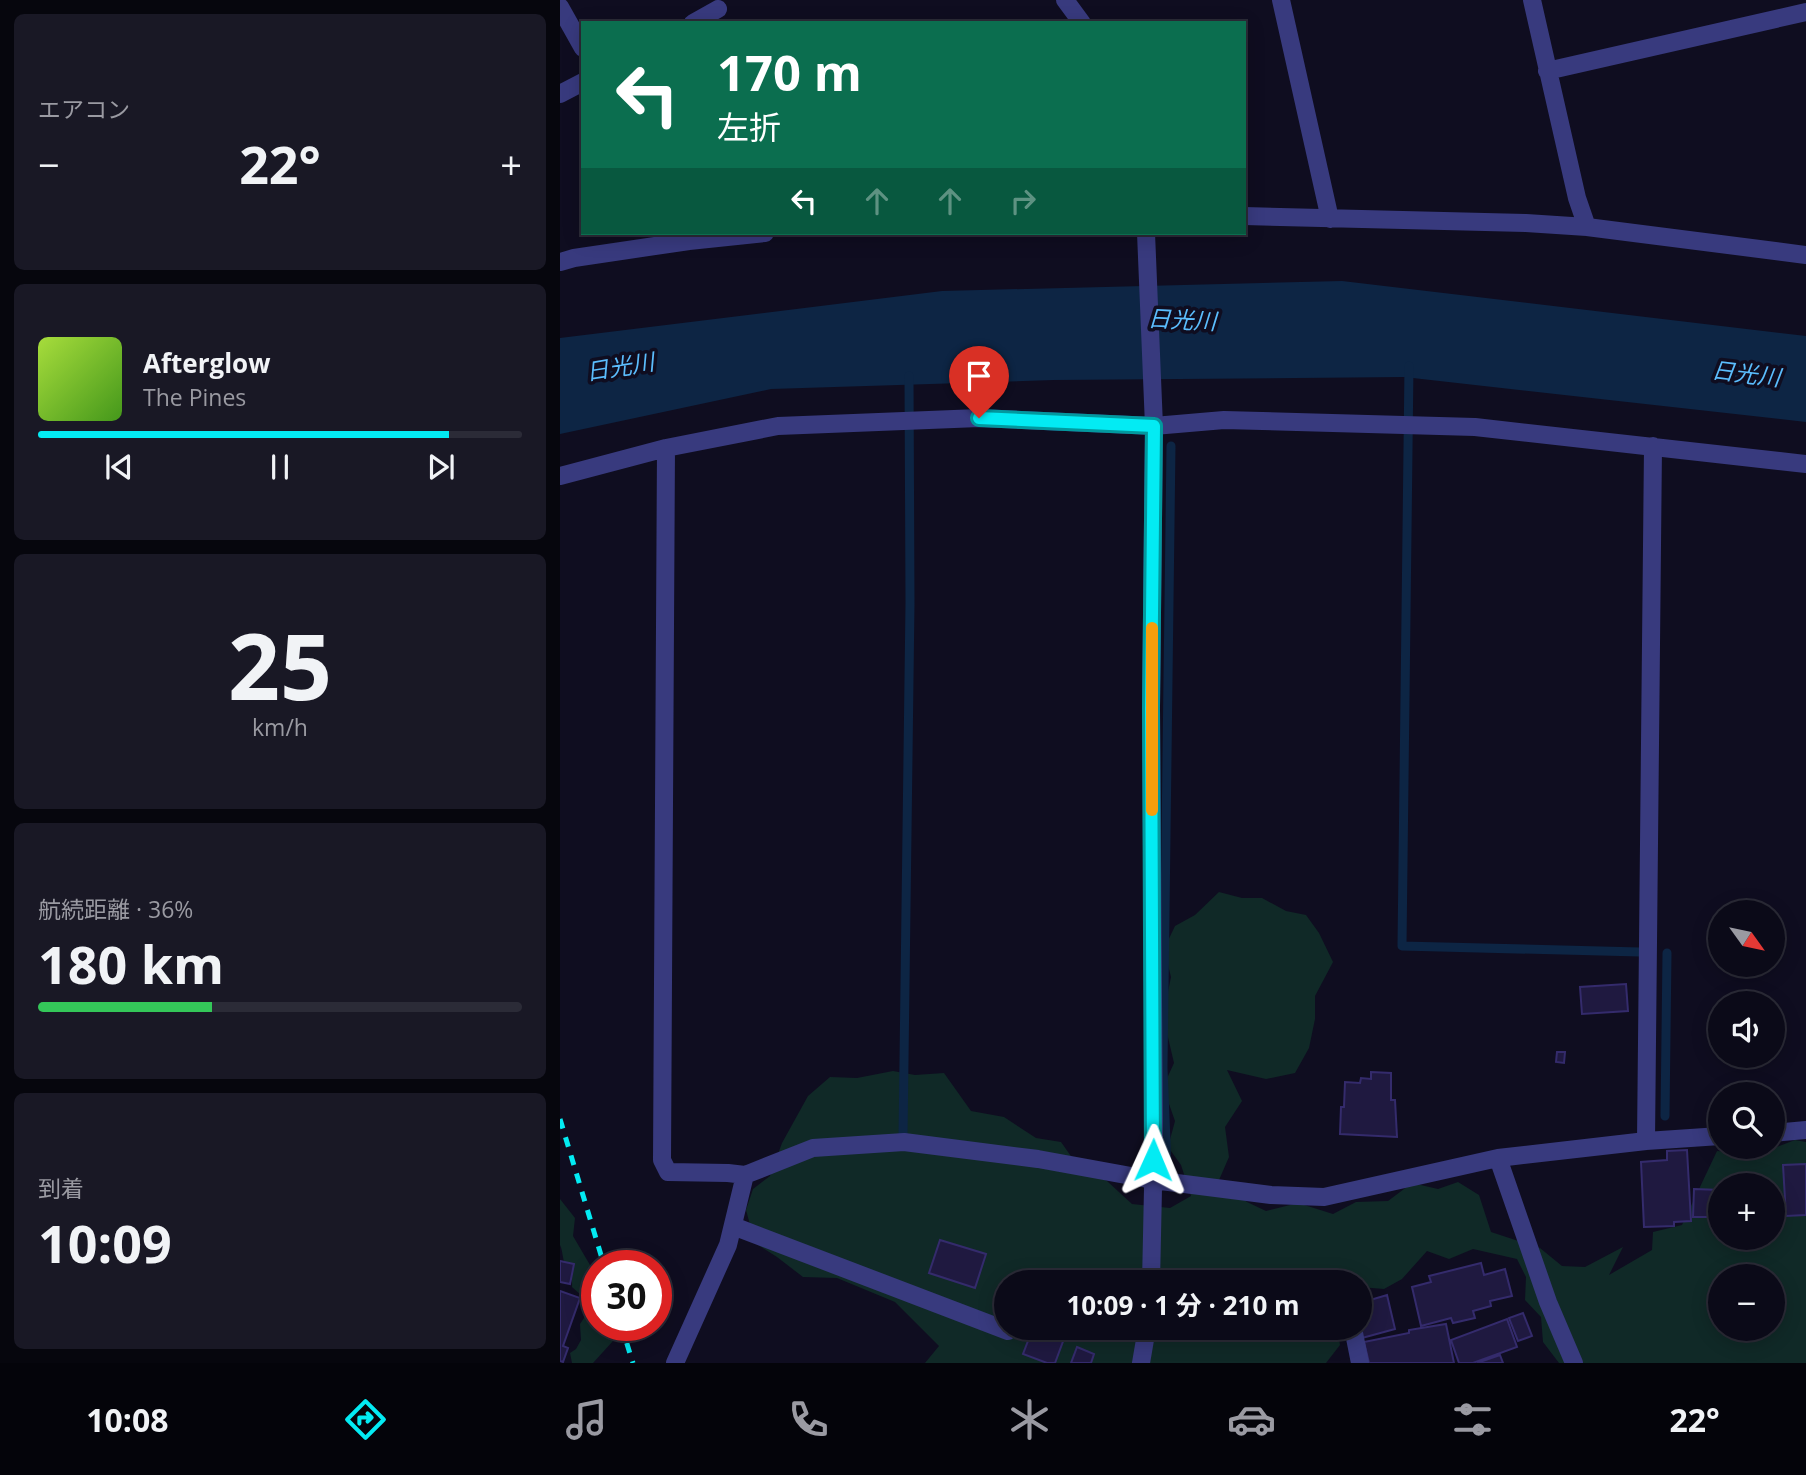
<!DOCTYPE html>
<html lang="ja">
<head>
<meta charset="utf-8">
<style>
	:root { --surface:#0b0a18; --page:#191825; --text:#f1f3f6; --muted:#9a9aa2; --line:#2b2b37; --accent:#03ebf3 }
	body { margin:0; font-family:"Open Sans","Noto Sans JP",sans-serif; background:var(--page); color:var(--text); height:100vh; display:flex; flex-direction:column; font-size:26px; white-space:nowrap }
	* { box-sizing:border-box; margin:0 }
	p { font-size:23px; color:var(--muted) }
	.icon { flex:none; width:38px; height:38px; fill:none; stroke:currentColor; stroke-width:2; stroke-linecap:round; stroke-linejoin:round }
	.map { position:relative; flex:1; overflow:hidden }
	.side { display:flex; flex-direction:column; gap:14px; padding:14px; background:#06060d; width:560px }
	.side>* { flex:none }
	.hud { position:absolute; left:21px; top:21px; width:665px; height:214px; border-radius:0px; box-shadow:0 4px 18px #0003,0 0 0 2px var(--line); background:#0b6e4f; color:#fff; overflow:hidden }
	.needle { width:46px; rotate:123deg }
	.tools { position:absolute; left:1148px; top:900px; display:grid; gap:14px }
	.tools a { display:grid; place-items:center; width:77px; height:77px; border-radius:50%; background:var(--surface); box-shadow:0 4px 18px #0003,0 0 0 2px var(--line); font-size:35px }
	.speed { position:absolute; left:21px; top:1250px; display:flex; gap:14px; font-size:35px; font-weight:700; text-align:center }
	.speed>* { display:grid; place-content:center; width:91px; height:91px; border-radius:50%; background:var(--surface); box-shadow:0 4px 18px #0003,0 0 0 2px var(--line); line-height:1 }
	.speed .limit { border:10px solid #d22; background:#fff; color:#111 }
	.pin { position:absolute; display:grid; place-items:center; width:60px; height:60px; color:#fff; margin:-72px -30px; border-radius:50% 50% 50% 0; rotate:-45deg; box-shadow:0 0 7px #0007 }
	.pin .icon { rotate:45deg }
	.me { position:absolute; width:77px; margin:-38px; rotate:1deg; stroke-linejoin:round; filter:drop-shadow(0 0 5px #0008) }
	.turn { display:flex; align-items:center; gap:24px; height:147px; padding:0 21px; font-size:32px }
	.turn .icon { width:91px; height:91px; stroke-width:2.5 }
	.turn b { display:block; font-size:49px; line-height:60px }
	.lanes { display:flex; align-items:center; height:66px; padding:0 21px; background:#0003; justify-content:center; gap:35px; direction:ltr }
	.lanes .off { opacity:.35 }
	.big { font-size:52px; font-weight:700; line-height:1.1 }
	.side .card { flex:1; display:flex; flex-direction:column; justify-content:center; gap:10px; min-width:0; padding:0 24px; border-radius:10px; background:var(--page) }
	.side .dial { align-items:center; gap:0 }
	.dial b { font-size:91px; line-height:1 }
	.song { display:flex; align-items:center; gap:21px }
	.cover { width:84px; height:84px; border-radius:10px; background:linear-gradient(135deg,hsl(80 70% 55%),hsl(100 70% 35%)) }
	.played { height:7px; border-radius:4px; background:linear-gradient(90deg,var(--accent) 85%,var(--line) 85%) }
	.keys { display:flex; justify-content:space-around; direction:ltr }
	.heat { display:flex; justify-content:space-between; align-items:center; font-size:38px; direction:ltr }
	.charge { height:10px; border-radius:5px; background:linear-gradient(90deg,#34c759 36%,var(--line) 0) }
	.trip { position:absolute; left:434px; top:1270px; width:378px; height:70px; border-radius:35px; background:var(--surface); box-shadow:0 4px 18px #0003,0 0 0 2px var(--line); font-weight:700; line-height:70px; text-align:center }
	.menu { display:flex; height:112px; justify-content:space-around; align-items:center; background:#04040a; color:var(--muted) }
	.menu .icon { width:49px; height:49px }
	.menu .current { color:var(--accent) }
	.menu b { font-size:32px; color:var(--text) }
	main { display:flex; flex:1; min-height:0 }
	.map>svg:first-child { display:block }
</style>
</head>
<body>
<main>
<section class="side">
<div class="card"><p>エアコン</p>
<div class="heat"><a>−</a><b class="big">22°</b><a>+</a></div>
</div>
<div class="card">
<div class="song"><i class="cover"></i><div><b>Afterglow</b><p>The Pines</p></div></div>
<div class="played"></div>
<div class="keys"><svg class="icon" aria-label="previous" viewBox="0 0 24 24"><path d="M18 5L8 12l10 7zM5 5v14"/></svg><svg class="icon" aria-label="pause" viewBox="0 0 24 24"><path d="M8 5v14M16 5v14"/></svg><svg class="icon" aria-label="next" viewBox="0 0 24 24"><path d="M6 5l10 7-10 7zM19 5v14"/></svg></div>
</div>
<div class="card dial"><b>25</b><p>km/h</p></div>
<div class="card"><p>航続距離 · 36%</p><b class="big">180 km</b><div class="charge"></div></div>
<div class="card"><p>到着</p><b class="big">10:09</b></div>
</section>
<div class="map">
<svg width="1246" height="1363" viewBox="0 0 1246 1363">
	<rect width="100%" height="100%" fill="#0f0d20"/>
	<!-- green -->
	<path fill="#102927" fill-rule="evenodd" d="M659,892l23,6h20l24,13 20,4 13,18 14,29 -18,34v23l-6,29 -14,25 -29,6 -39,-9 15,31 -17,26 4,30 -10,23 28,22 19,9 32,-8 35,11 23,-12 32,-1 24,-18 26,6 20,-7 21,13 12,37 49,16 22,18 23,1 38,-20 -14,28 43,-25 1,-18 29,-7 35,-74 42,3 36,-14 11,2v221h-247l-16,-21 -2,-25 -16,-17 1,-23 -9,-18 -44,-10 -24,10 -22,-8 -25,28 -18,10 -24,-2v-4h-354v45h331l3,17 -14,18h-401l14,-17 -44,-44 -58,-24 -34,-1 -26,-20 -22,-14 -9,-33 7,-21 17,-13 12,-33 26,-47 22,-19 27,1 36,-7 22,4 29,-2 27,38 33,6 32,21 25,4 19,27 27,12 25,23 38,4 21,-12 -10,-31 -13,-18 7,-26 -12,-34 11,-24 -11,-47 8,-39 -7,-28 11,-23 20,-11zM1160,1185h53v52h-53zM1160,1276h53v52h-53z
		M0,1199l15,19 -2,18 17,29 5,15 2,45h13l3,16 -20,22h-21l-2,-10 6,-4 5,-9 -1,-16 4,-6 -2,-22 -10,-9c1,-15 -7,-17 -9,-30 -1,-4 -1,-8 -3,-12z"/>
	<!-- water -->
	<path fill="#0d2544" d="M782,281l464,55v86l-402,-45 -350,3 -283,9 -211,45v-96l382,-47z"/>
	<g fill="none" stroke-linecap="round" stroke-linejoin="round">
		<!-- stream -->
		<path stroke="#0d2544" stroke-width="9" d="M849,366l-7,580 238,6
			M1105,1116l2,-163
			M343,1137l7,-534 -1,-227
			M607,1167l-4,-99 8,-622"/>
	</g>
	<!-- building -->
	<path fill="#1f1940" stroke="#342b6c" stroke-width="2" d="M1066,984l2,27 -46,3 -2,-27z
		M997,1052h8l-1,11 -8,-1z
		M811,1072l20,1v27h4l2,37 -57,-3 1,-27h3l1,-25 15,1 1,-5 10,1z
		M1127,1150l4,71 -17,1v4l-30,1 -3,-65 26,-2v-9z
		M1246,1164v51l-20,1 -3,-51z
		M1134,1189l26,1v27h-27z
		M380,1240l46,14 -11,34 -46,-15z
		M0,1261l14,3 -4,20 -10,-2z
		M921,1263l3,12 21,-6 7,27 -22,5 1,5 -18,5 2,7 -22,5 -2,-5 -30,8 -9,-39 19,-5 -2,-6z
		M0,1291l20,7 -17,48 5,2 -5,14 -3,-1z
		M827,1295l8,34 -33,9 -2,-10v-25z
		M963,1313l9,23 -14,5 -9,-23z
		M947,1319l10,28 -44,16h-14l-8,-23z
		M886,1324l8,39h-85l-5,-21 45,-9v-3z
		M473,1328h11l21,8 -10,27h-8l-24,-9z
		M517,1347l17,7 -3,9h-20z
		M940,1355l3,8h-26z"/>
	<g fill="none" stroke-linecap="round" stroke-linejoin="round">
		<!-- street -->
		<path stroke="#383a7e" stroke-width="18" d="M505,0l17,23
			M721,0l49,219
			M972,0l45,198 10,29
			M0,7l23,41
			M133,23l25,-14
			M987,71l259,-59
			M0,94l23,-12
			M684,216l282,7 61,4 219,28
			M586,233l8,193 -3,282 3,433 -3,142
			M0,262l14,-4 115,-17 76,-8
			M106,448l-4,712 6,12 60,1 17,2 68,-27 91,-6 134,17 115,21 118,15 53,2 174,-39 148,-17 74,-5
			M0,476l106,-28 112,-22 201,-8 175,8 70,-6 251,7 331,37
			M1213,1133l33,-3
			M1086,1141l7,-695
			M938,1158l50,144 26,61
			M173,1226l275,105
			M793,1328l7,35
			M115,1363l53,-118 17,-70
			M581,1363l6,-35"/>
		<!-- rail -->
		<path stroke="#03ebf3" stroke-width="5" stroke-dasharray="10 9" stroke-linecap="butt" d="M0,1119l44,146
			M61,1325l12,38"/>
	</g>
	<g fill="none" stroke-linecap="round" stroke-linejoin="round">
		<!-- route casing -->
		<g stroke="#02999e" stroke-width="18">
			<path id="route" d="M419,418l175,8 -3,282 2,452"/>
		</g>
		<!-- route -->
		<use href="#route" stroke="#03ebf3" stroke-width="12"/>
		<!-- slow -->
		<path stroke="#f59e0b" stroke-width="12" d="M592,810v-182"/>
	</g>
	<g text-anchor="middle" stroke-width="7" stroke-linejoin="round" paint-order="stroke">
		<!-- water labels -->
		<g font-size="23" font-style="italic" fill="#5bbdfd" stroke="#0f0d20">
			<text transform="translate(622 320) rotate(3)" y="8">日光川</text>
			<text transform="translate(60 367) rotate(-9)" y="8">日光川</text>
			<text transform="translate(1186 374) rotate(7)" y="8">日光川</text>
		</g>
	</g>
</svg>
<div class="tools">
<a><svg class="needle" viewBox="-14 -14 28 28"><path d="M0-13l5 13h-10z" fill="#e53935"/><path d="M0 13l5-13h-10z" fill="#9a9aa2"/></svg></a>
<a><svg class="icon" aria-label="sound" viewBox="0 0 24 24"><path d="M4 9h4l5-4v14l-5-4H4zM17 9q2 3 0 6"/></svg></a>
<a><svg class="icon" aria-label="search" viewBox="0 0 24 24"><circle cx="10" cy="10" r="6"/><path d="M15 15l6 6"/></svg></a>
<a>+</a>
<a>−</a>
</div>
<div class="speed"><div class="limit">30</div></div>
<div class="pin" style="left:419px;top:418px;background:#d93025"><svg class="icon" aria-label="arrive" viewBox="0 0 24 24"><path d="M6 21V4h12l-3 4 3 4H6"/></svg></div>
<svg class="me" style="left:593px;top:1160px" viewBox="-20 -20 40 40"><path d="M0-17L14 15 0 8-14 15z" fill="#03ebf3" stroke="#fff" stroke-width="4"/></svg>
<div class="trip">10:09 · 1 分 · 210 m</div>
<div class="hud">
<div class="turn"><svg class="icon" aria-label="left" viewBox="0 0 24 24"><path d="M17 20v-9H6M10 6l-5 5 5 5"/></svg><div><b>170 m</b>左折</div></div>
<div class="lanes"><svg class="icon" aria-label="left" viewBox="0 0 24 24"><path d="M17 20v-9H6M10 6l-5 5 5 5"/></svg><svg class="icon off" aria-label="ahead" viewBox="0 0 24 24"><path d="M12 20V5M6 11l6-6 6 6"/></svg><svg class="icon off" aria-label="ahead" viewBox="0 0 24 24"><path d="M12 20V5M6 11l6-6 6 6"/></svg><svg class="icon off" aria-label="right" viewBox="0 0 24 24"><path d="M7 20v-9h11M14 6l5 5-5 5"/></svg></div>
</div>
</div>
</main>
<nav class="menu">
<b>10:08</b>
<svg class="icon current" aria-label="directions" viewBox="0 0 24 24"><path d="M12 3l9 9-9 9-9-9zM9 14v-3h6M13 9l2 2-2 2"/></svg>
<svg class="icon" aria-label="music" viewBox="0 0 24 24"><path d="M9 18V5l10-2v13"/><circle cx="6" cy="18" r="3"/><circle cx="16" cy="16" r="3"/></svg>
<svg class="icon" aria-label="phone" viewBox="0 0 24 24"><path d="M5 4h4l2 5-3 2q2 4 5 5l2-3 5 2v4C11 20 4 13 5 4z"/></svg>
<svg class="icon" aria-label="climate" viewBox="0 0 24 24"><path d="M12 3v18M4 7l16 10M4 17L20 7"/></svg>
<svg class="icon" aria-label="car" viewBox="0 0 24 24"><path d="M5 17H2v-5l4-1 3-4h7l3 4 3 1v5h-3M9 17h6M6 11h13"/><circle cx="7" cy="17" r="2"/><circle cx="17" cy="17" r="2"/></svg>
<svg class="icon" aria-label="filters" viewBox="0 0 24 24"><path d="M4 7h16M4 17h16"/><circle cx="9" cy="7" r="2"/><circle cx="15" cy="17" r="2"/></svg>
<b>22°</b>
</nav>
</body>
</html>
